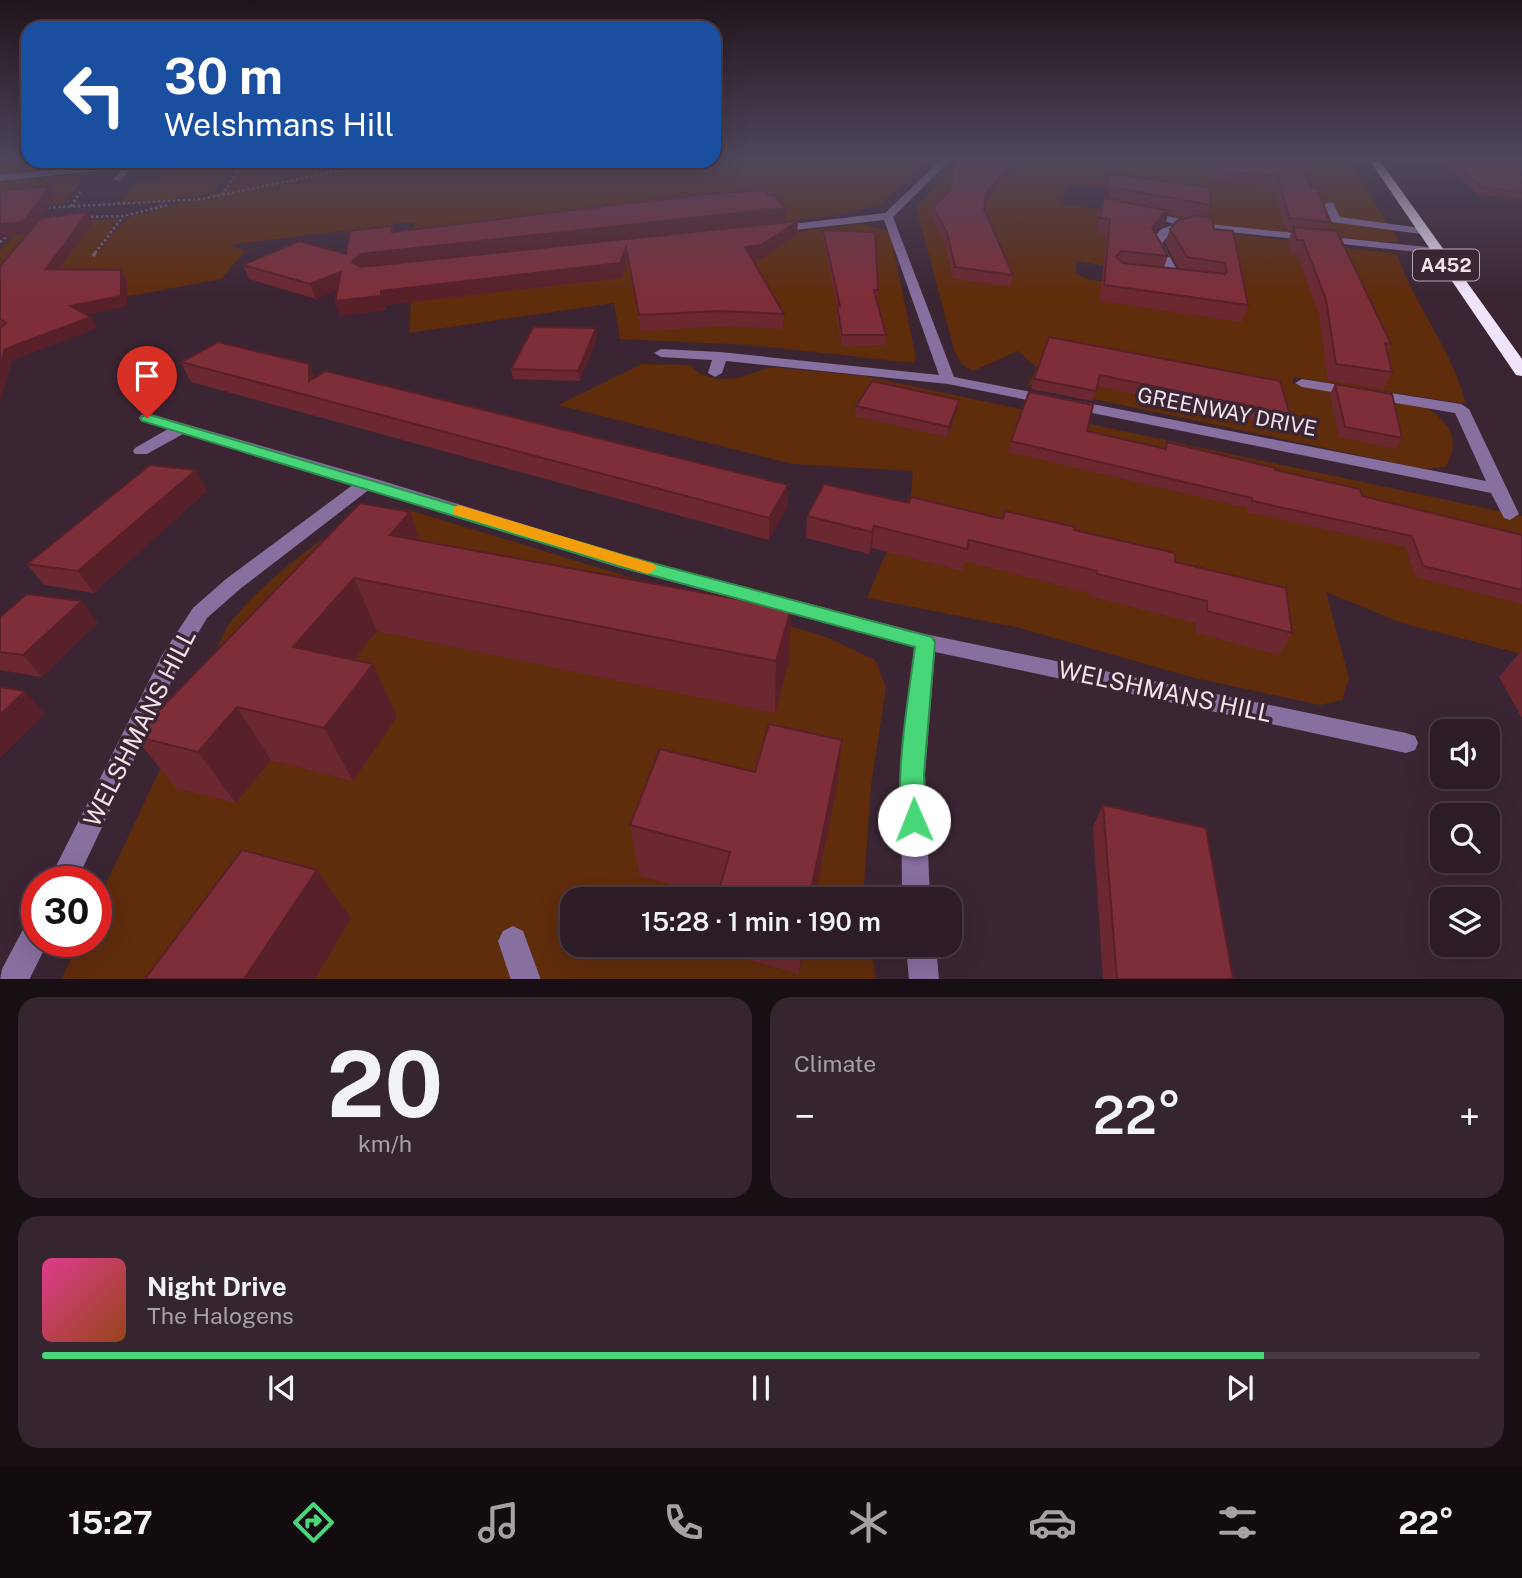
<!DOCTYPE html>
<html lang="en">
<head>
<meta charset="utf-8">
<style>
	:root { --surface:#2c1c26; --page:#34252e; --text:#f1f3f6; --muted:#a6a1a7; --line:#483a43; --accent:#48d778 }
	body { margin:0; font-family:"Public Sans",sans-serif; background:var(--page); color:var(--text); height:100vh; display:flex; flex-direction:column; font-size:26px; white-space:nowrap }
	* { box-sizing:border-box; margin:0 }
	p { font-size:23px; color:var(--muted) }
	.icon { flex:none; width:38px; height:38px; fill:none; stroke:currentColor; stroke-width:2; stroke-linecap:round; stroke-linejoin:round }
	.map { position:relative; height:979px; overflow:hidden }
	.drawer { display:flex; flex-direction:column; gap:18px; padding:18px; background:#180f15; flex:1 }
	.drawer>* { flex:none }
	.hud { position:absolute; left:21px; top:21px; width:700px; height:147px; border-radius:21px; box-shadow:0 7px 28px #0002,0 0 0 2px var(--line); background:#1a4fa0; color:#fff; overflow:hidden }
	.tools { position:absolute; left:1430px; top:719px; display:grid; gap:14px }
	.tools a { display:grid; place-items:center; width:70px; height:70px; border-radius:14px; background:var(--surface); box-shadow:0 7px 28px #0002,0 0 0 2px var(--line); font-size:35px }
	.speed { position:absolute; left:21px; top:866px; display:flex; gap:14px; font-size:35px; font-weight:700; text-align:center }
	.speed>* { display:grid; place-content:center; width:91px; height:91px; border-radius:50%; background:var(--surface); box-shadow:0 7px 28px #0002,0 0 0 2px var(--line); line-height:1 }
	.speed .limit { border:10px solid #d22; background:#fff; color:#111 }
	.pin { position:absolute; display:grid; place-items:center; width:60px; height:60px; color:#fff; margin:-72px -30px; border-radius:50% 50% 50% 0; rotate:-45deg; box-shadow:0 0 7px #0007 }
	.pin .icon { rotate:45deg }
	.me { position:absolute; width:77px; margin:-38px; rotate:359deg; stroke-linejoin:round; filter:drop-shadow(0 0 5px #0008) }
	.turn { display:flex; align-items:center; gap:24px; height:147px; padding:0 28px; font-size:32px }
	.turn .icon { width:91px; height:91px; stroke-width:2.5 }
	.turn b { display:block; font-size:49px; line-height:60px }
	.big { font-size:52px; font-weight:600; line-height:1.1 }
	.drawer .widget { flex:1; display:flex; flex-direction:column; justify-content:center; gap:10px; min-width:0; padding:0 24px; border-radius:21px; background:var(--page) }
	.drawer .dial { align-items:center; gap:0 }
	.dial b { font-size:91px; line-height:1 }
	.song { display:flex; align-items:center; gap:21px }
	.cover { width:84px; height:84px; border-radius:10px; background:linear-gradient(135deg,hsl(330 70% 55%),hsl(20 70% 35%)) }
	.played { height:7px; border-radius:4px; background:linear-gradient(90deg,var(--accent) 85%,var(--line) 85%) }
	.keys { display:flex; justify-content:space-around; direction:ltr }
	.heat { display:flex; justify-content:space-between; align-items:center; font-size:38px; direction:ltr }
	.drawer .tiles { flex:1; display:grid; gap:18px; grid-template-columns:1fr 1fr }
	.widget:last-child { grid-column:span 2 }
	.trip { position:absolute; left:560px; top:887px; width:402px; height:70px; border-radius:21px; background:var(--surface); box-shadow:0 7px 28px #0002,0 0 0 2px var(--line); font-weight:600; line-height:70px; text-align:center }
	.tabs { display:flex; height:112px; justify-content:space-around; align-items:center; background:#120b0f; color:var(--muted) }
	.tabs .icon { width:49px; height:49px }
	.tabs .on { color:var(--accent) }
	.tabs b { font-size:32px; color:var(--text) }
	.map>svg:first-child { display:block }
</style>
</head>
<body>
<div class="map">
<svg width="1522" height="980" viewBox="0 0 1522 980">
	<rect width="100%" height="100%" fill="#3b2533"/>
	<!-- green -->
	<path fill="#5f2c0c" d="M0,158h28v3h100l-128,12z
		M714,158h218l-52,47 -43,10 -421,48 -2,-41 -184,23 15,6 -24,28 -221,41v-70l21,-21 23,-8 75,-2 -27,38 35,-39 93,-26 21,-23 3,-8h470z
		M965,158h382l53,85 -193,-18 -39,-10v-17l-96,-14 -5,2 -5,18 82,11 4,57 -72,-11v13l15,6 100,13c-6,-14 -26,-44 -25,-55l6,-5 35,-2 190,23c18,53 55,95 69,150l-173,-27v7l131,23c24,12 39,34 21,60l-21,2 -396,-84 9,-17 -19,-17 -45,20 -11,-7 -7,-11 -39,-146z
		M172,161h70c-7,14 -20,16 -25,29l-15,6 -82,8 17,-23 23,-2z
		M72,175l13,2 -23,28 -62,4v-27z
		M862,224l28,8 26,126 -2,5 -164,-18 -130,-6 -6,-36 -205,30 4,-58z
		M642,364l48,1 10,9 17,5 22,-1 31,-11 95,9 657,140v138l-120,-31 -76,-31 23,86 -7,22 -22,5 -125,-27 -175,-50 -153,-30 44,-105 2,-22 -120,-7 -235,-59z
		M374,508l32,1 423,129 46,22 11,27 -15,99 -8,113 -291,1v45h298l6,34 -815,1 18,-38h17v-37l131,-278c31,-42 100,-96 147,-119z"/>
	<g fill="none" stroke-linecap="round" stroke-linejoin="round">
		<!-- path-far1 -->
		<path stroke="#7c6874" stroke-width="2.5" stroke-dasharray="2.5 2.5" stroke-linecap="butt" d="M222,195l23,-34
			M71,206l11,-16
			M43,208l159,-9 186,-38
			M86,217l38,-1 43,-11
			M0,242l8,-7
			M95,253l28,-36"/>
		<!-- path -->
		<path stroke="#7c6874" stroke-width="3.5" stroke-dasharray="3.5 3.5" stroke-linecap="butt" d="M93,256l4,-5"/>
		<!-- minor -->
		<path fill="#876fa0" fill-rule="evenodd" d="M943,158h9l-59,59 61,160 532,104 -31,-68 -153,-26 -7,-4 7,-4 159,25 8,5 50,105 -9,6 -6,-2 -13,-25 -543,-109 -222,-23 -4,12 -7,4 -7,-4 4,-13 -51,-3 -7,-4 7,-4 59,3 219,23 -55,-155 -108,12 -5,-3 5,-3 109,-13z
			M133,163v4l-14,15 -5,-3 9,-11 -123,13v-6z
			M1329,202l4,1 7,14 81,11 5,3 -5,3 -89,-12 -8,-17z
			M1144,211l55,12 237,25 6,3 -6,3 -244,-26 -20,4 -10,11 18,32 14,5 -6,4 -16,-3 -22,-38 11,-14 15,-5 -36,-8 -1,-2z
			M147,413l226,65 254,78 298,78 481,99 9,3 3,7 -3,7 -9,3 -471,-101 -10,122 5,126h-28l-1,-126 13,-127 -297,-80 -247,-78 -130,100 -33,29 -28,47 -103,217h-28l114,-227 31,-47 33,-29 128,-95 -171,-50 -36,20h-12l-2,-3 2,-3 33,-19 -27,-8 -2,-3 2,-3z
			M37,918v24h11l-19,38h-29l2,-11 25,-47z
			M513,926l10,5 18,49h-30l-13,-39 5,-10z
			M906,945h30l3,35h-30z"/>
		<!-- highway -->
		<path fill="#f0e4fc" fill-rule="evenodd" d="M1368,158h10l144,201v17l-6,-1z"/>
	</g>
	<!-- wall -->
	<path fill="#6c2831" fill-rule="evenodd" d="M1023,158l-39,44v7l29,66 -2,12 -58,-9 -8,-34 -13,-27 1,-10z
		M1204,158h94l13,30 19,34 -3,8 64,114 -4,7 5,21 -9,17 -55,-9 -9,-65 -22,-61h-6l-3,-13 4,-11 -7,-1 -11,-42 -63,-6z
		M1439,158h83v42l-45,-6z
		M1109,174l102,31 -4,12 41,88 -6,17 -142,-21 6,-67 -10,-2zM1168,214l21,4 -19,11 -5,14 15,26 -16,-2 4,-11 -13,-23 4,-6 6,-2z
		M50,186l6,12 -14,19 46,-5 5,10 -34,47 62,1 6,10v26l-40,8 4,3 6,11 -85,32 -12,40v-72l2,-1 -2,-1v-60l27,-31 -27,3z
		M769,195l17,13v13l-166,19 177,-6 -36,25 -8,1 31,54 -1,15 -62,-3 -80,5 -14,-69 -6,16 -236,27 1,5 -46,6 -5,-15 2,-11 -21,9 -67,-20 -6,-14 103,-11 47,-28 2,6z
		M823,230l55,60 -1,9 9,36 -1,10 -43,1 -6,-30 1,-11 -14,-66z
		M1049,337l241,78 -5,11 -188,-40 -4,15 -62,-12 3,-10z
		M597,338l-17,43 -67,-2 -2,-10z
		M181,362l128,2 6,14 473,128 -19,34 -578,-158z
		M1335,384l67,54 -6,11 -57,-12 -9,-43z
		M959,400l-2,10 -10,27 -92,-21 1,-10z
		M1087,431l77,17 3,-6 108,28 87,26 160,39v69l-106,-27 -11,-30 -158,-35v-4l-239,-56 3,-11z
		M196,470l11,21 -113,102 -50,-8 -17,-21z
		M360,503l60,38 371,68 -2,53 -14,51 -398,-82 -23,29 19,4 24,53 -44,64 -82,-21 -35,43 -60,-15 -42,-52z
		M909,503l94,16 71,11 101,32 117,71 -13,22 -83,-22v-10l-107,-27v-3l-124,-32 -3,10 -90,-23 -3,6 -63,-16 1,-22z
		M82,601l16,22 -56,54 -42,-7v-53z
		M1522,650v68l-23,-41z
		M836,792l-22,108h-98l1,-3 -77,-21 -10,-51z
		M1103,805l130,174h-130l-10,-152z
		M718,945h87l-6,29 -80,-23z"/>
	<!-- shaded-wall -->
	<path fill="#582028" d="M1016,158h7l-39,45 2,-10z
		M50,186l6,12 -26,36 -30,4v-14z
		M1111,187l-4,15 -5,3 4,-16z
		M786,208v13l-421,47 -8,8 -5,-14 8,-8z
		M1169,211l-4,14 -6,2 -12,16 5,-15 11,-15z
		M88,212l5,10 -41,57 -6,-10z
		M798,221l-1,13 -36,25 -15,2 -1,-14z
		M626,248l1,14 -6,16 -236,27 1,5 -46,6 -5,-15 46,-10z
		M121,270l6,10v26l-50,10 -6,-10z
		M341,272l4,14 -29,13 -6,-15z
		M91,317l6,11 -85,32 -12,40v-36l5,-15z
		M596,328l1,10 -17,43 -2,-10z
		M309,364l8,20 -8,-3z
		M959,400l-2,10 -10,27 2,-10z
		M196,470l11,21 -113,102 -16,-22z
		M788,485v21l-19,34v-22z
		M410,512l18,52 -38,-29z
		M874,526l-2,22 -3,6 3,-22z
		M354,578l23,53 -55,69 -29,-53z
		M82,601l16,22 -56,54 -19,-22z
		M791,609l-2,53 -14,51 1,-52z
		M373,664l24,53 -44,64 -29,-53z
		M25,691l20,23 -45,44v-43z
		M237,707l34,53 -35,43 -38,-51z
		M842,740l-6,52 -22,108h-5z
		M317,870l34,48 -36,61h-71z
		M802,945h3l-6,29z"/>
	<!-- building -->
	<path fill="#7e2e39" stroke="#582028" stroke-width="2" d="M956,158h60l-30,35 -2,16 29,66 -58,-8 -8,-34 -14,-26 17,-17z
		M1211,158h87l13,30h6l13,34 -41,-4 -11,-42 -63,-5z
		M1450,158h72v34l-41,-5z
		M1109,174l100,13 2,18 -100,-18 -5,2z
		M50,186l-27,36 -23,2v-33z
		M764,190l5,5h5l12,13 -426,46 -8,8 9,5 437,-46 -37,24 -16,2 39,67 -63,-3 -82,4 -13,-67 -6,15 -239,28v5l-46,5 6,-29 -31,12 -67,-19 56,-24 47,13 4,-23 43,-5 -1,6 314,-38z
		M1104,198l65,13 -6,2 -11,15 16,28 -47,-5 -5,6 7,6 102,11 2,-2 -2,-9 -38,-6 -17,-28 8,-9 19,-4 15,2 2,11 19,2 15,74 -144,-20 6,-66 -10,-1z
		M88,212l-42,57 75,1v26l-50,10 20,11 -86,32 -5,15v-36l6,-5 -6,-4v-53l41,-48z
		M1293,227l44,4 54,113 -6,-1 7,29 -56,-8 -10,-64 -23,-60h-6z
		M823,230l52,2 3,58h-4l12,45h-44l-5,-30 3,1z
		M533,327l63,1 -18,43 -67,-2z
		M1049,337l231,44 10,34 -190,-40 -4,16 -62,-12z
		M218,342l91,22v17l17,-10 462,114 -19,33 -588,-156z
		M872,381l87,19 -10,27 -93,-21z
		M1335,384l57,10 10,44 -57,-11z
		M1029,392l64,13 -6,26 79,18 1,-7 108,26v2l85,19 2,7 160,39v55l-99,-24 -11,-30 -160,-35v-3l-241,-57z
		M150,465l46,5 -118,101 -51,-7z
		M824,484l85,19 2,-6 92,22 2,-8 70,16 -1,3 101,23v9l111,26 6,45 -85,-22v-10l-110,-27v-3l-128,-31 -2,9 -93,-23 -2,6 -65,-16z
		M360,503l50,9 -20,23 401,74 -15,52 -422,-83 -61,69 80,17 -49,64 -87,-21 -39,45 -64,-16z
		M27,594l55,7 -59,54 -23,-3v-35z
		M0,687l25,4 -25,24z
		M769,724l73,16 -33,160h-93l14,-48 -100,-27 30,-76 95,23z
		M1103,805l103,23 27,151h-116z
		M242,850l75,20 -73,109h-99z"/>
	<!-- sky -->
	<linearGradient id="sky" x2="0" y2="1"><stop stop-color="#20141c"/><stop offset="0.54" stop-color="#4f465b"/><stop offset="1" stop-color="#4f465b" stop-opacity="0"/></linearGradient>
	<rect width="1522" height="295" fill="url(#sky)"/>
	<!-- route -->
	<path fill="#48d778" stroke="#2f8c4e" stroke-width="2" d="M147,414l479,142 306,81 3,5 -11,132 2,46 -4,8 -8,3 -9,-3c-14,-33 5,-141 10,-181l-297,-81 -476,-145 -2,-3z"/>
	<!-- slow -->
	<path fill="#f59e0b" d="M459,505l195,59 3,4 -9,6 -195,-60v-7z"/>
	<g text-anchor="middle" stroke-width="7" stroke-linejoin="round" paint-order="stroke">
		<!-- shield labels -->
		<rect fill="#3b2533" stroke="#baa9b4" stroke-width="2" x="1413" y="249.5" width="66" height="31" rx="5"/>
		<g font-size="19" font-weight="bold" fill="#f1e2eb">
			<text x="1446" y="272">A452</text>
		</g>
		<!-- street labels -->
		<g font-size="21" fill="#f1e2eb" stroke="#3b2533">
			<text transform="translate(1227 412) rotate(11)" y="7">GREENWAY DRIVE</text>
		</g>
		<!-- near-street labels -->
		<g font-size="24" fill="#f1e2eb" stroke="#3b2533">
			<text transform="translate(1165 692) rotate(12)" y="8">WELSHMANS HILL</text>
			<text transform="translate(140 728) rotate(-63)" y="8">WELSHMANS HILL</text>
		</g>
	</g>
</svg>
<div class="tools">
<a><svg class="icon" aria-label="sound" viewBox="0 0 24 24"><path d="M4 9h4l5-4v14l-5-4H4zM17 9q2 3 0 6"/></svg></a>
<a><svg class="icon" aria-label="search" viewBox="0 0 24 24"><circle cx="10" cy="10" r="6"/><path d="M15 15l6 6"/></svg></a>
<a><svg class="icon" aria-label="layers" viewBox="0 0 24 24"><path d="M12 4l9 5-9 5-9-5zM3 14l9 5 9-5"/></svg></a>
</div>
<div class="speed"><div class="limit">30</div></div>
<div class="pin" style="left:147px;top:418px;background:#d93025"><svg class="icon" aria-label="arrive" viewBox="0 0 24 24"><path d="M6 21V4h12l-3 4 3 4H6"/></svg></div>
<svg class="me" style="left:914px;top:820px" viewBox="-20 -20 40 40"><circle r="19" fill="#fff"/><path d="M0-13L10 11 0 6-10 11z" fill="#48d778"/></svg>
<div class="trip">15:28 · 1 min · 190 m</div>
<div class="hud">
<div class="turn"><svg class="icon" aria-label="left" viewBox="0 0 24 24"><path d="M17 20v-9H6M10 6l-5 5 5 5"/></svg><div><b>30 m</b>Welshmans Hill</div></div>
</div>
</div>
<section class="drawer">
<div class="tiles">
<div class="widget dial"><b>20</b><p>km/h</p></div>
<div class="widget"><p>Climate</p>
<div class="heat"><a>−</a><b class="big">22°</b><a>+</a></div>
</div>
<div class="widget">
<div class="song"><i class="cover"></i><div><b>Night Drive</b><p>The Halogens</p></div></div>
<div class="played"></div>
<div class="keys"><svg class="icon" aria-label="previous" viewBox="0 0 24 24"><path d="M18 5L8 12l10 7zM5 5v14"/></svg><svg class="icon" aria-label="pause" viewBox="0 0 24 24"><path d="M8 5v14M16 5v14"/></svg><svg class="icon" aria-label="next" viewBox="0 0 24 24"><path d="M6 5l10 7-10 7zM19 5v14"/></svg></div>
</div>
</div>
</section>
<nav class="tabs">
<b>15:27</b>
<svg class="icon on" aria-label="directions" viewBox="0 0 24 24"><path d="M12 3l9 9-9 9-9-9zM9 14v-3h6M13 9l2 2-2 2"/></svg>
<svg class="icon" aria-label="music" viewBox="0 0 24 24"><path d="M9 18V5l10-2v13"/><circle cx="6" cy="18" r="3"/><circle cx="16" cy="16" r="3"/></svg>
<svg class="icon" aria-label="phone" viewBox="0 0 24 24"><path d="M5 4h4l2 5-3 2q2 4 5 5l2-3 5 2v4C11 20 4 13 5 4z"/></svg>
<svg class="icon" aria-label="climate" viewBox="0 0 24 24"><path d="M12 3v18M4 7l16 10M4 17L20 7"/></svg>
<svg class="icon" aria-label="car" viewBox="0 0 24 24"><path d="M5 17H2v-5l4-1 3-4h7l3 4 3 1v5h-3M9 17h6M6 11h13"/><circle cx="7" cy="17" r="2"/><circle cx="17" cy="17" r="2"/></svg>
<svg class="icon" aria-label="filters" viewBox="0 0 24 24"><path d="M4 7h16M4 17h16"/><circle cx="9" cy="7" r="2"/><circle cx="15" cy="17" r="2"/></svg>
<b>22°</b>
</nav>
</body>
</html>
